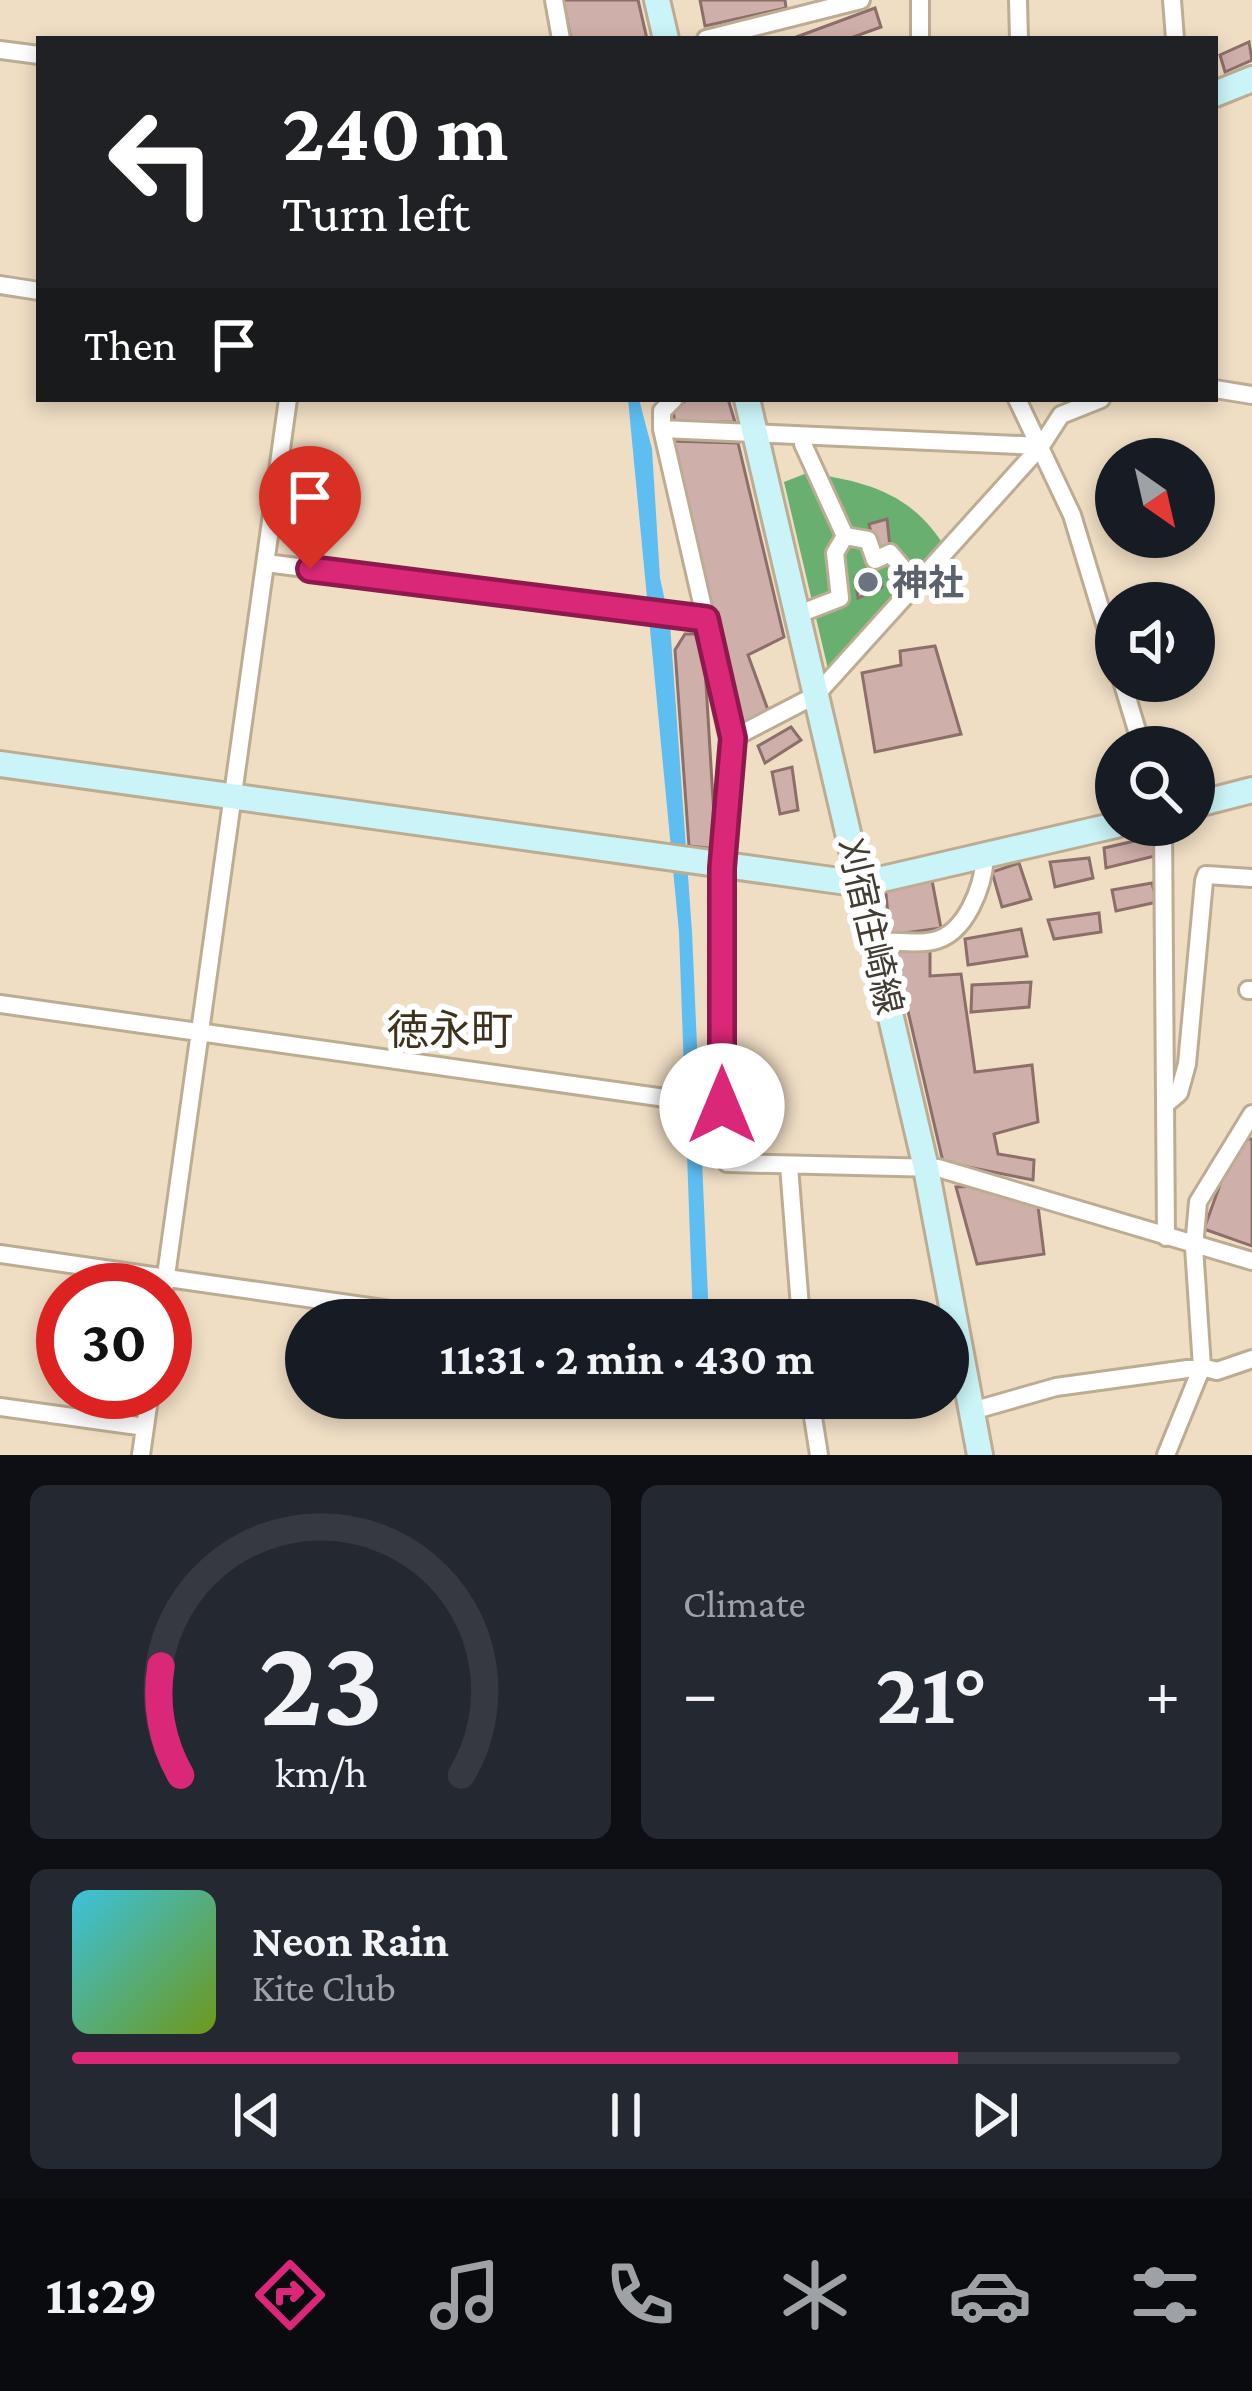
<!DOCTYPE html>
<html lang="en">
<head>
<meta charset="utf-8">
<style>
	:root { --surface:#171b24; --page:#242831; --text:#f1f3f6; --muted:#9ea1a6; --line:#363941; --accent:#db2777 }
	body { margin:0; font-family:"Crimson Pro","Noto Sans JP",serif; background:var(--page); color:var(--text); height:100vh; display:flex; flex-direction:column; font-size:45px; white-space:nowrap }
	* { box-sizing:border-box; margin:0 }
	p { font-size:39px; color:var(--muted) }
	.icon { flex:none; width:66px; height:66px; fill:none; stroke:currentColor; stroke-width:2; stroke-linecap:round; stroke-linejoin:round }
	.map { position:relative; height:1455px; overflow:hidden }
	.side { display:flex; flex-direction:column; gap:30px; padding:30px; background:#0d0f14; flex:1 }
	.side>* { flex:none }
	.guide { position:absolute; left:36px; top:36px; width:1182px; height:366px; border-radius:0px; box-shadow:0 6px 18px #0003; background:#202124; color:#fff; overflow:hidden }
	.needle { width:78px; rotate:146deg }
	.fabs { position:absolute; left:1095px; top:438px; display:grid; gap:24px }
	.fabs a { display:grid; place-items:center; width:120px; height:120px; border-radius:50%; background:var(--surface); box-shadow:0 6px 18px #0003; font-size:60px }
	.speed { position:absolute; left:36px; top:1263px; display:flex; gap:24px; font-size:60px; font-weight:700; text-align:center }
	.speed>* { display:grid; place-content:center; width:156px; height:156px; border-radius:50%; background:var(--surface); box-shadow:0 6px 18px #0003; line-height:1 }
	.speed .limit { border:18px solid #d22; background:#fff; color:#111 }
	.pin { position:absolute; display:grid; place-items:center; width:102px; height:102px; color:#fff; margin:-123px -51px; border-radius:50% 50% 50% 0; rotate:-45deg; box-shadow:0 0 12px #0007 }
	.pin .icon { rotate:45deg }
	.me { position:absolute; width:132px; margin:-66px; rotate:0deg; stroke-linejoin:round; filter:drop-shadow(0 0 9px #0008) }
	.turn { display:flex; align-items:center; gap:42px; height:252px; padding:0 48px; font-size:54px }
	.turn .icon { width:156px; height:156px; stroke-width:2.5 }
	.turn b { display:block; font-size:84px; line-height:102px }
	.then { display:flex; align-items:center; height:114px; padding:0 48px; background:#0003; gap:24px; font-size:45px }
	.big { font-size:90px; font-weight:700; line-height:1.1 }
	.side .tile { flex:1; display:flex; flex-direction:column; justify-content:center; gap:18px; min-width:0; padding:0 42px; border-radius:18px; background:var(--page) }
	.side .dial { align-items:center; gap:0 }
	.dial svg { height:312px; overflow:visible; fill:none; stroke:var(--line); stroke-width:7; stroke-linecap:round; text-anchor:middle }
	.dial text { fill:var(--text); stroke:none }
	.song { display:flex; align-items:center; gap:36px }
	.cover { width:144px; height:144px; border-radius:18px; background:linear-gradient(135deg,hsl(190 70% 55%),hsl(80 70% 35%)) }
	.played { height:12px; border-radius:6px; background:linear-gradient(90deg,var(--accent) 80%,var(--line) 80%) }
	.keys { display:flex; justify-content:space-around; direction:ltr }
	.heat { display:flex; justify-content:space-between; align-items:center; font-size:66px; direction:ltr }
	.side .tiles { flex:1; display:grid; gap:30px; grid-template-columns:1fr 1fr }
	.tile:last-child { grid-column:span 2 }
	.trip { position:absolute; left:285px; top:1299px; width:684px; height:120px; border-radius:60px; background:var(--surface); box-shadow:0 6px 18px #0003; font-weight:700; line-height:120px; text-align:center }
	.dock { display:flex; height:192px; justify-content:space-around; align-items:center; background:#090b0e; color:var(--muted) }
	.dock .icon { width:84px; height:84px }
	.dock .selected { color:var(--accent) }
	.dock b { font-size:54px; color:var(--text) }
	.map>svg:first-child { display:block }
</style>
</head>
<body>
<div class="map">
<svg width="1252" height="1455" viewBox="0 0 1252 1455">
	<rect width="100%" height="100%" fill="#efddc4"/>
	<!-- forest -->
	<path fill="#69b070" d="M807,473c57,8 101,19 134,68l-113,128 -44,-187z"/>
	<!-- water -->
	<path fill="#5ebef2" d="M628,399h11l13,50 8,129 10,46 22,308 17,388h-16l-14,-388z"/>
	<!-- building -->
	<path fill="#cfafa9" stroke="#8d6f6a" stroke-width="3" d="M563,0h75l9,39h-76z
		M700,0h85l1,8 -81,18z
		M875,8l6,19 -33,12h-57z
		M1249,42l3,18 -27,12 -5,-17z
		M687,399h41l7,23 -60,1 -2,-12z
		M669,441l69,2 46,194 -36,18 20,55 -31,19z
		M887,519l3,28 -14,7 -7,-30z
		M875,570l7,17 -24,11 -3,-21z
		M685,634h18l13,215 -27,-3 -14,-196z
		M935,646l26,88 -86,18 -13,-79 39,-8 -1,-14z
		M791,727l10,13 -36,23 -7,-17z
		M792,767l6,43 -18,4 -8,-42z
		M1152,837l7,18 -53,13 -2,-20z
		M1089,858l4,20 -38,9 -5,-25z
		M1019,863l12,36 -29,8 -10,-35z
		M931,875l10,53 -51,7 -5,-51z
		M1152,883l5,19 -41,9 -4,-21z
		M1099,913l2,19 -47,7 -6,-19z
		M1021,929l6,27 -59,9 -3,-26z
		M930,943v33l31,-2 14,98 57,-7 6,57 -44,12 4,20 36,6 -1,20 -90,-18 -49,-211z
		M1031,982l-2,25 -58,5 1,-27z
		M1246,1139h6v107l-48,-17 18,-50z
		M977,1186l61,20 6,48 -67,10 -21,-77z"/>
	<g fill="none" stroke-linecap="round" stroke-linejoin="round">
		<!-- street casing -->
		<g stroke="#bdac94" stroke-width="22">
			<path id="street" d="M554,0l7,39
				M1018,0l1,39
				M1172,0l3,39
				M706,39l155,-39
				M920,39v-39
				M0,50l39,5
				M0,285l39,6
				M1215,389l37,6
				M674,399l-12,12v18l71,309 -11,130 5,295 211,5 314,93
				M1017,399l55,116 44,145
				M662,429l379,17
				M803,444l42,92 23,4 7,20 15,-7 26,31
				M266,563l440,56
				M804,612l36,-14 -5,-45 10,-17
				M1122,681l20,66
				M733,738l83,-43 225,-249 20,-31 40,-16
				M1163,825l3,412
				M875,942c19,-2 40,3 58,-1 33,-7 50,-54 52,-84
				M1248,990h4
				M0,1004l722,102
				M1166,1104l13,-11 8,-29 17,-183 2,-6 46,3
				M789,1166l12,154
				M0,1254l460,66
				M164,1290l124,-891
				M474,1320l8,-8 56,8
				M810,1398l9,57
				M0,1407l145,20
				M972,1411l84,-24 146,-20 15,4 35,-12
				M141,1455l9,-63
				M1166,1455l36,-88 -8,-120 4,-45 54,-88"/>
		</g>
		<!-- secondary casing -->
		<g stroke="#bdac94" stroke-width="30">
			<path id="secondary" d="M657,0l9,39
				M1215,94l37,-15
				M747,399l179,769 54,287
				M0,764l861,120 255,-59
				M1194,805l58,-15"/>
		</g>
		<!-- street -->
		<use href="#street" stroke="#fff" stroke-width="16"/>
		<!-- secondary -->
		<use href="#secondary" stroke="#caf4f7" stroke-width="24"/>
	</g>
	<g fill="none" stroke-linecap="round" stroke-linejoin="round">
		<!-- route casing -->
		<g stroke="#8e194d" stroke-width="30">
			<path id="route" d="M310,569l396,50 27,119 -11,130v238"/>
		</g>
		<!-- route -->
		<use href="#route" stroke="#db2777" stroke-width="21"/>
	</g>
	<!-- markers -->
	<circle fill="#6b7280" stroke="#fff" stroke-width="4.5" cx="868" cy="582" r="12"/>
	<g text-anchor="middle" stroke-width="12" stroke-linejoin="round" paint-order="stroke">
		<!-- worship labels -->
		<g font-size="36" font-weight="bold" fill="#5b616d" stroke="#fff" text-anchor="start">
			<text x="892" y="595">神社</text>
		</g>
		<!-- street labels -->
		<g font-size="36" fill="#433c32" stroke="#fff">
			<text transform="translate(871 926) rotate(77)" y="13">刈宿住崎線</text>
		</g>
		<!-- quarter labels -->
		<g font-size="42" fill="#3f311c" stroke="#fff">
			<text x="450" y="1045">徳永町</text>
		</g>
	</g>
</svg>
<div class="fabs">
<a><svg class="needle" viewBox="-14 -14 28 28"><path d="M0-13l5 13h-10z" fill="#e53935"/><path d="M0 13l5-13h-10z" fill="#9ea1a6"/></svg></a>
<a><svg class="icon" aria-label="sound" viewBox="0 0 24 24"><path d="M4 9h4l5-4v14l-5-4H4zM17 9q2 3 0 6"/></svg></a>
<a><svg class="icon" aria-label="search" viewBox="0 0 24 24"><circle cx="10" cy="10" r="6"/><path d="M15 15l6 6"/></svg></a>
</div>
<div class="speed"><div class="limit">30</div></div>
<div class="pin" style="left:310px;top:569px;background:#d93025"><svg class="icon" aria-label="arrive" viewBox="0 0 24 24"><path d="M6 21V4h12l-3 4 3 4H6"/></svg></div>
<svg class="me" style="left:722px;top:1106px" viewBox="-20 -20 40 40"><circle r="19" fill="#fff"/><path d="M0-13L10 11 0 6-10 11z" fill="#db2777"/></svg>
<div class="trip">11:31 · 2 min · 430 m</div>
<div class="guide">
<div class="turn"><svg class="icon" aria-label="left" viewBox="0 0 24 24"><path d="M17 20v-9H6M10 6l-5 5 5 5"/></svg><div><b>240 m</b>Turn left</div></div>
<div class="then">Then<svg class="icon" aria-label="arrive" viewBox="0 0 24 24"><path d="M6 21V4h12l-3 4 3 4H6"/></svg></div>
</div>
</div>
<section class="side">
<div class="tiles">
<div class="tile dial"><svg viewBox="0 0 100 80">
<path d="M14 69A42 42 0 1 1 86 69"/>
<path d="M14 69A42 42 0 0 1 9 41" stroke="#db2777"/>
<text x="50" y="56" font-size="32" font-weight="700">23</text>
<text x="50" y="72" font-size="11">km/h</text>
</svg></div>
<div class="tile"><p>Climate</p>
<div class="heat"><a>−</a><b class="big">21°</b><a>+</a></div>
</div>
<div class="tile">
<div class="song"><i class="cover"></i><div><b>Neon Rain</b><p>Kite Club</p></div></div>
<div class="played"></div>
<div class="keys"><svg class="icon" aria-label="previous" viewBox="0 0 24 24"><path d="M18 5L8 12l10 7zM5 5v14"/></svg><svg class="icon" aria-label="pause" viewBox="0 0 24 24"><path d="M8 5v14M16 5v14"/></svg><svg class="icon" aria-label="next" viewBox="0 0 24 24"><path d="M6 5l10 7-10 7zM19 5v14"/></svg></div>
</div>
</div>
</section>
<nav class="dock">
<b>11:29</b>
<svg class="icon selected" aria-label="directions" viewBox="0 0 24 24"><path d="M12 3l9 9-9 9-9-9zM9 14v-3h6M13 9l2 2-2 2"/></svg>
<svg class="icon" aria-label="music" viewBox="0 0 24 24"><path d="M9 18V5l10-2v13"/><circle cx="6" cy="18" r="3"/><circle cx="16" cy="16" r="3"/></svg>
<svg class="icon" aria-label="phone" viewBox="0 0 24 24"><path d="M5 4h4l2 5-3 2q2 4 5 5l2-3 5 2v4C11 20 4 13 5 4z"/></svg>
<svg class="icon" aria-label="climate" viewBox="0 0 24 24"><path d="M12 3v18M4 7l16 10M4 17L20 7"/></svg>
<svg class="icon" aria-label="car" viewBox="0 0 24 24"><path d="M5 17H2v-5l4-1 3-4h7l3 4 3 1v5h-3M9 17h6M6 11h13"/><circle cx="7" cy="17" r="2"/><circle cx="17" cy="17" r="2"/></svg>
<svg class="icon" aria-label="filters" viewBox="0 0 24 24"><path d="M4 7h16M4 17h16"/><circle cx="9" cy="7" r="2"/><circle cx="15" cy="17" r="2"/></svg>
</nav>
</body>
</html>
